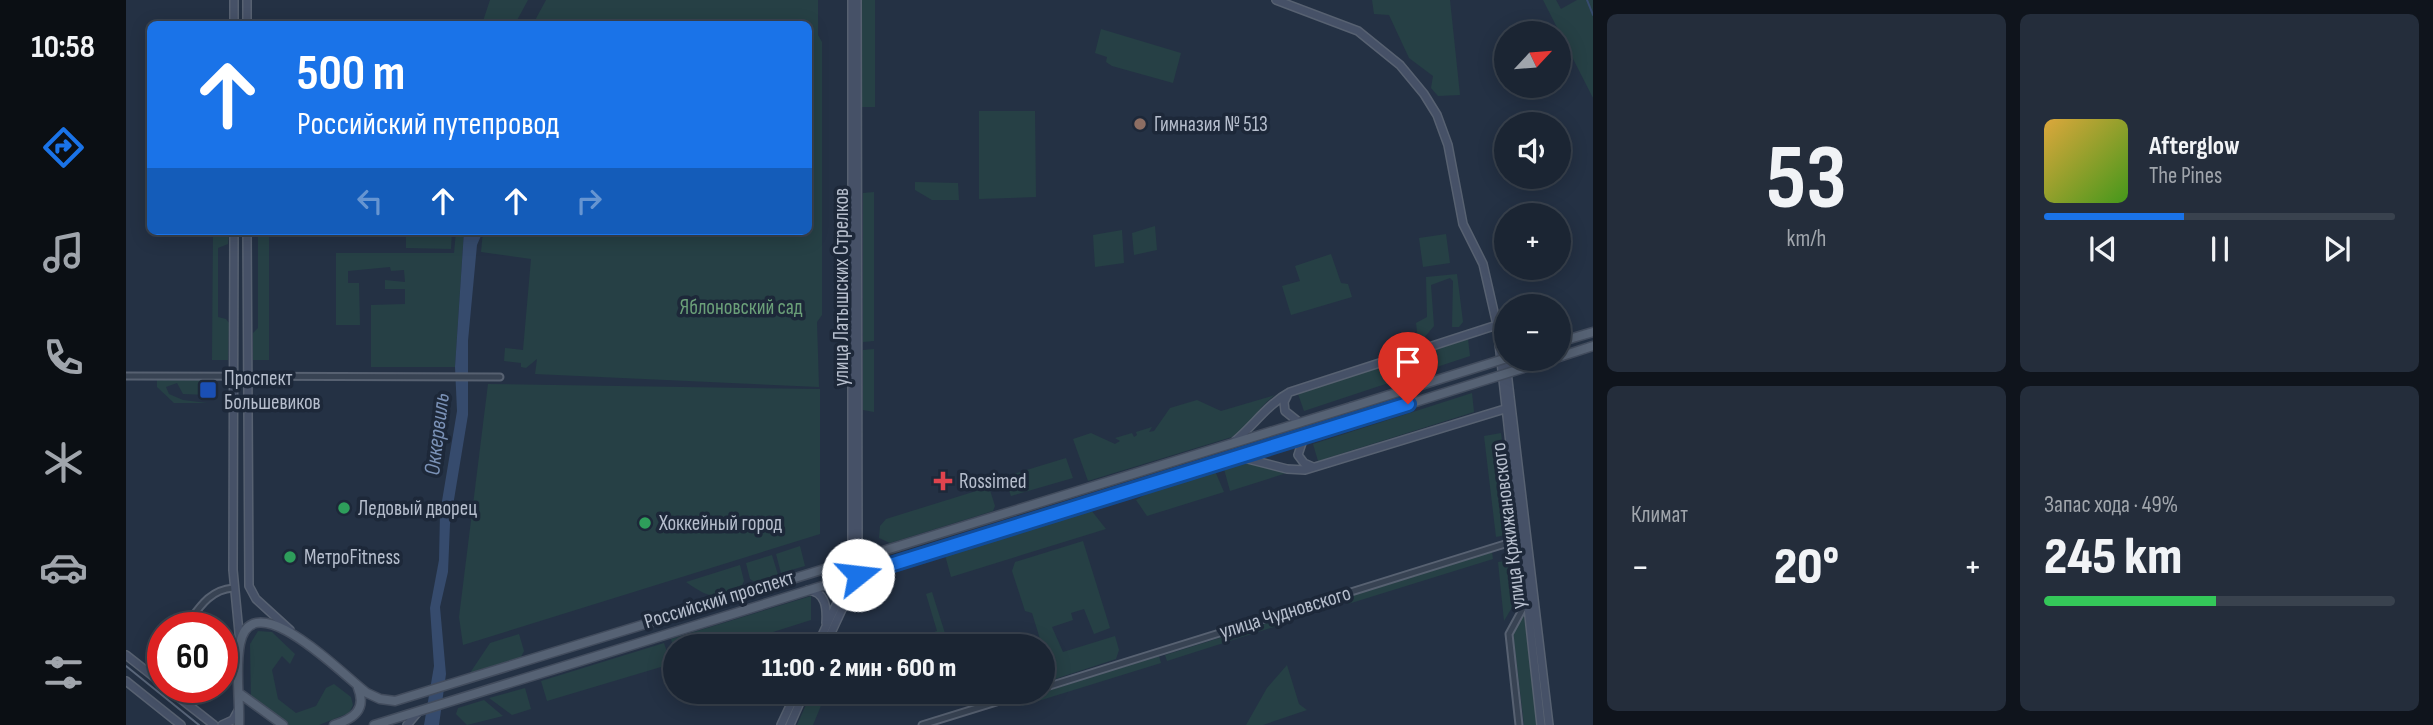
<!DOCTYPE html>
<html lang="ru">
<head>
<meta charset="utf-8">
<style>
	:root { --surface:#1b2533; --page:#242d3b; --text:#f1f3f6; --muted:#a0a5ac; --line:#39424e; --accent:#1a73e8 }
	body { margin:0; font-family:"Sofia Sans Condensed",sans-serif; background:var(--page); color:var(--text); height:100vh; display:flex; flex-direction:column; font-size:26px; white-space:nowrap }
	* { box-sizing:border-box; margin:0 }
	p { font-size:23px; color:var(--muted) }
	.icon { flex:none; width:38px; height:38px; fill:none; stroke:currentColor; stroke-width:2; stroke-linecap:round; stroke-linejoin:round }
	.map { position:relative; flex:1; overflow:hidden }
	.side { display:flex; flex-direction:column; gap:14px; padding:14px; background:#0f141c; width:840px }
	.side>* { flex:none }
	.guide { position:absolute; left:21px; top:21px; width:665px; height:214px; border-radius:10px; box-shadow:0 4px 18px #0003,0 0 0 2px var(--line); background:#1a73e8; color:#fff; overflow:hidden }
	.needle { width:46px; rotate:64deg }
	.controls { position:absolute; left:1368px; top:21px; display:grid; gap:14px }
	.controls a { display:grid; place-items:center; width:77px; height:77px; border-radius:50%; background:var(--surface); box-shadow:0 4px 18px #0003,0 0 0 2px var(--line); font-size:35px }
	.speed { position:absolute; left:21px; top:612px; display:flex; gap:14px; font-size:35px; font-weight:700; text-align:center }
	.speed>* { display:grid; place-content:center; width:91px; height:91px; border-radius:50%; background:var(--surface); box-shadow:0 4px 18px #0003,0 0 0 2px var(--line); line-height:1 }
	.speed .limit { border:10px solid #d22; background:#fff; color:#111 }
	.pin { position:absolute; display:grid; place-items:center; width:60px; height:60px; color:#fff; margin:-72px -30px; border-radius:50% 50% 50% 0; rotate:-45deg; box-shadow:0 0 7px #0007 }
	.pin .icon { rotate:45deg }
	.me { position:absolute; width:77px; margin:-38px; rotate:74deg; stroke-linejoin:round; filter:drop-shadow(0 0 5px #0008) }
	.turn { display:flex; align-items:center; gap:24px; height:147px; padding:0 35px; font-size:32px }
	.turn .icon { width:91px; height:91px; stroke-width:2.5 }
	.turn b { display:block; font-size:49px; line-height:60px }
	.lanes { display:flex; align-items:center; height:66px; padding:0 35px; background:#0003; justify-content:center; gap:35px; direction:ltr }
	.lanes .off { opacity:.35 }
	.big { font-size:52px; font-weight:800; line-height:1.1 }
	.side .card { flex:1; display:flex; flex-direction:column; justify-content:center; gap:10px; min-width:0; padding:0 24px; border-radius:10px; background:var(--page) }
	.side .dial { align-items:center; gap:0 }
	.dial b { font-size:91px; line-height:1 }
	.song { display:flex; align-items:center; gap:21px }
	.cover { width:84px; height:84px; border-radius:10px; background:linear-gradient(135deg,hsl(40 70% 55%),hsl(100 70% 35%)) }
	.played { height:7px; border-radius:4px; background:linear-gradient(90deg,var(--accent) 40%,var(--line) 40%) }
	.keys { display:flex; justify-content:space-around; direction:ltr }
	.heat { display:flex; justify-content:space-between; align-items:center; font-size:38px; direction:ltr }
	.charge { height:10px; border-radius:5px; background:linear-gradient(90deg,#34c759 49%,var(--line) 0) }
	.side .tiles { flex:1; display:grid; gap:14px; grid-template-columns:repeat(2,1fr) }
	.trip { position:absolute; left:537px; top:634px; width:392px; height:70px; border-radius:35px; background:var(--surface); box-shadow:0 4px 18px #0003,0 0 0 2px var(--line); font-weight:800; line-height:70px; text-align:center }
	main { display:flex; flex:1; min-height:0 }
	.tab-bar { display:flex; flex-direction:column; width:126px; justify-content:space-around; align-items:center; background:#0b0f14; color:var(--muted) }
	.tab-bar .icon { width:49px; height:49px }
	.tab-bar .active { color:var(--accent) }
	.tab-bar b { font-size:32px; color:var(--text) }
	.map>svg:first-child { display:block }
</style>
</head>
<body>
<main>
<nav class="tab-bar">
<b>10:58</b>
<svg class="icon active" aria-label="directions" viewBox="0 0 24 24"><path d="M12 3l9 9-9 9-9-9zM9 14v-3h6M13 9l2 2-2 2"/></svg>
<svg class="icon" aria-label="music" viewBox="0 0 24 24"><path d="M9 18V5l10-2v13"/><circle cx="6" cy="18" r="3"/><circle cx="16" cy="16" r="3"/></svg>
<svg class="icon" aria-label="phone" viewBox="0 0 24 24"><path d="M5 4h4l2 5-3 2q2 4 5 5l2-3 5 2v4C11 20 4 13 5 4z"/></svg>
<svg class="icon" aria-label="climate" viewBox="0 0 24 24"><path d="M12 3v18M4 7l16 10M4 17L20 7"/></svg>
<svg class="icon" aria-label="car" viewBox="0 0 24 24"><path d="M5 17H2v-5l4-1 3-4h7l3 4 3 1v5h-3M9 17h6M6 11h13"/><circle cx="7" cy="17" r="2"/><circle cx="17" cy="17" r="2"/></svg>
<svg class="icon" aria-label="filters" viewBox="0 0 24 24"><path d="M4 7h16M4 17h16"/><circle cx="9" cy="7" r="2"/><circle cx="15" cy="17" r="2"/></svg>
</nav>
<div class="map">
<svg width="1467" height="725" viewBox="0 0 1467 725">
	<rect width="100%" height="100%" fill="#243144"/>
	<!-- green -->
	<path fill="#264045" d="M364,0h38l-13,24h-33z
		M420,0h272v35l4,7v273l-5,7 2,65 -284,-13 2,-15 -11,9 -5,-1v-4l-17,-2 1,-13 18,2 8,-91 -50,-7 2,-21h325v-207h-275z
		M736,0h13v107h-13z
		M1246,0h78l10,95 -22,1 -7,-8 2,-12 -24,-18 -20,-43 -15,-1z
		M1417,0h13l5,9 16,-9h16v98z
		M975,29l80,24 -8,30 -61,-17 -6,-4 1,-5 -12,-4z
		M853,111h56l1,86 -57,2z
		M789,182l43,1 1,17h-27l-17,-10z
		M748,192v149l-11,1v-149z
		M1029,226l2,24 -23,5 -2,-22z
		M996,230l2,33 -29,4 -2,-32z
		M87,231h16l-1,13 -10,4v69l8,2 3,4 -1,37h-16z
		M132,231h11v129h-16v-27l5,-5z
		M280,231h46l-1,18 -45,-1z
		M330,231h8l-9,136h-84v-62l34,-1v-15h-20v-9l20,2 -1,-12 -13,1 -1,-4 -42,4v12h11l1,42h-24v-72h118z
		M1320,234l4,29 -27,4 -4,-29z
		M1205,254l10,29 7,1 4,13 -61,18 -9,-29 18,-5 -5,-15z
		M1331,274l6,48 -4,5h-7l1,-46 -3,-3 -19,7 3,41 -10,12 -6,2 -2,-17 11,-6 -1,-40z
		M1342,339l2,17 -166,55 -6,-17z
		M748,349v63l-11,-2v-60z
		M31,380h50v15l-24,-1 -6,-11 -11,4 3,7 14,6 24,3h-33l-17,-16z
		M362,384l332,5v145l-357,111 -4,-28z
		M1346,393l2,19 -156,49 -5,-17z
		M1149,395c-17,12 -25,31 -43,42l-144,44 -15,-42 18,-6 24,11 5,-3 -5,-3 17,-5 2,4 3,-2 -1,-3 16,-5 -3,5 5,-1 16,-23 27,-8 24,11z
		M1375,433l12,92 -7,10 -10,2 -12,-101z
		M940,458l7,20 -62,18 -7,-19z
		M1127,462l37,10 -60,19 -6,-22z
		M1089,471l9,21 -77,24 -11,-16 13,-8z
		M863,487l6,19 -2,5 -103,32 -11,-5 1,-12 6,-7z
		M965,510l15,19 -155,48 -6,-22z
		M957,541l27,87 -16,6 -10,-25 -13,4 2,7 -21,7 11,25 52,-16 4,14 -3,9 -67,22 -6,-11v-24h-7l4,-7 -8,-26 -7,-2 -13,-40 3,-9z
		M674,546l5,20 -24,7 -5,-19z
		M1366,552l1,7 -145,45 -2,-6z
		M646,555l7,23 -21,6 -8,-5 -4,-16z
		M1387,560l4,39 -13,22 -6,-59z
		M614,565l4,16 -4,9c-28,8 -29,9 -54,-8z
		M806,592l17,54h-30l-3,-8 21,-7 -11,-37z
		M685,596v24l-82,26h-53l-1,8 -4,-15z
		M1397,615h1l13,110h-13l-11,-92z
		M1148,621l3,5 -110,35 -2,-6z
		M132,631l14,1 23,22 -5,10 -8,-8 -10,14 6,29 18,14 20,-7 10,-18 8,-4 17,13 2,8 -4,8 -30,12h-33l-35,-27 -1,-54z
		M393,634l5,17 -3,6 -51,16 20,-30z
		M538,643l7,21 -124,37 -6,-20z
		M1033,656l2,7 -139,43v-7z
		M1161,665l12,39 8,6 -44,15h-17l21,-37z
		M399,688l6,21 -19,6 -23,-17z
		M686,691h15l-14,34h-16z
		M358,700l19,16 -36,9 -11,-11 2,-6z"/>
	<!-- water -->
	<path fill="#364b6d" d="M338,231h19l-6,14 -9,96v74l-18,109 -2,48 -8,35 6,67 -7,51h-15l10,-59 -4,-58 9,-48 1,-47 17,-102 -2,-44z"/>
	<g fill="none" stroke-linecap="round" stroke-linejoin="round">
		<!-- stream -->
		<path stroke="#364b6d" stroke-width="2" d="M1461,0l6,15"/>
		<!-- street casing -->
		<g stroke="#576171" stroke-width="9">
			<path id="street" d="M0,376l374,1
				M58,628c14,-18 24,-38 49,-40
				M23,673l14,-18
				M917,688l478,-149
				M796,725l110,-34
				M1393,725l-10,-91 18,-33"/>
		</g>
		<!-- secondary casing -->
		<g stroke="#576171" stroke-width="10">
			<path id="secondary" d="M726,0v560
				M731,0l1,558
				M1150,0l82,31 42,34 24,29 13,21 11,30 15,79 20,40 14,61 44,400
				M108,24v-24
				M121,24v-24
				M108,231l-1,339 7,73
				M121,231l2,355 7,13 34,31
				M1371,326l6,12 46,387
				M1161,396l-3,6 1,9 15,12
				M1178,437l-6,18 6,8 9,4
				M1109,441c19,-16 33,-37 55,-49l207,-67
				M1114,457l47,12 18,1 203,-62
				M682,590c18,2 19,18 18,33
				M691,646l32,-69
				M699,646l33,-71
				M0,655l37,29
				M0,681l55,44
				M41,688l47,37
				M96,725l11,-5 5,-9
				M281,725l11,-13
				M655,725l16,-34
				M664,725l15,-34"/>
		</g>
		<!-- primary casing -->
		<g stroke="#424c5d" stroke-width="11">
			<path id="primary" d="M1433,342l34,-10
				M1433,357l34,-11
				M113,693l44,32
				M113,725c1,-26 -4,-56 1,-81 12,-64 106,34 127,49l13,6 15,2 956,-294
				M208,725c19,-6 33,-15 24,-37
				M248,725l962,-298"/>
		</g>
		<!-- street -->
		<use href="#street" stroke="#384353" stroke-width="5"/>
		<!-- secondary -->
		<use href="#secondary" stroke="#465167" stroke-width="7"/>
		<!-- primary -->
		<use href="#primary" stroke="#566274" stroke-width="8"/>
		<!-- tram -->
		<path stroke="#5a677b" stroke-width="2" d="M0,666l73,59"/>
		<!-- primary-bridge casing -->
		<g stroke="#424c5d" stroke-width="11" stroke-linecap="butt">
			<path id="primary-bridge" d="M1225,407l156,-49
				M1210,427l216,-68"/>
		</g>
		<!-- primary-bridge -->
		<use href="#primary-bridge" stroke="#566274" stroke-width="8"/>
	</g>
	<g fill="none" stroke-linecap="round" stroke-linejoin="round">
		<!-- route casing -->
		<g stroke="#114b97" stroke-width="18">
			<path id="route" d="M732,575l550,-171"/>
		</g>
		<!-- route -->
		<use href="#route" stroke="#1a73e8" stroke-width="12"/>
	</g>
	<!-- markers -->
	<circle fill="#8d6e63" stroke="#1d2839" stroke-width="2.5" cx="1014" cy="124" r="7"/>
	<rect fill="#1a4fb4" stroke="#1d2839" stroke-width="2.5" x="73" y="381" width="18" height="18" rx="3.5"/>
	<path fill="#e0444e" stroke="#1d2839" stroke-width="2.5" d="M813.5 470.5h7v7h7v7h-7v7h-7v-7h-7v-7h7z"/>
	<g fill="#2e9e5b" stroke="#1d2839" stroke-width="2.5">
		<circle cx="218" cy="508" r="7"/>
		<circle cx="519" cy="523" r="7"/>
		<circle cx="164" cy="557" r="7"/>
	</g>
	<g text-anchor="middle" stroke-width="7" stroke-linejoin="round" paint-order="stroke">
		<!-- poi labels -->
		<g font-size="21" fill="#b6becd" stroke="#1d2839" text-anchor="start">
			<text x="1028" y="131">Гимназия № 513</text>
			<text x="98" y="385">Проспект<tspan x="98" dy="24">Большевиков</tspan></text>
			<text x="833" y="488">Rossimed</text>
			<text x="232" y="515">Ледовый дворец</text>
			<text x="533" y="530">Хоккейный город</text>
			<text x="178" y="564">МетроFitness</text>
		</g>
		<!-- street labels -->
		<g font-size="21" fill="#b6becd" stroke="#1d2839">
			<text transform="translate(715 287) rotate(-90)" y="7">улица Латышских Стрелков</text>
			<text transform="translate(1382 526) rotate(-97)" y="7">улица Кржижановского</text>
			<text transform="translate(593 599) rotate(-17)" y="7">Российский проспект</text>
			<text transform="translate(1159 612) rotate(-17)" y="7">улица Чудновского</text>
		</g>
		<!-- park labels -->
		<g font-size="21" fill="#6ba079" stroke="#1d2839">
			<text x="615" y="314">Яблоновский сад</text>
		</g>
		<!-- water labels -->
		<g font-size="23" font-style="italic" fill="#7b92b7" stroke="#1d2839">
			<text transform="translate(310 434) rotate(-83)" y="8">Оккервиль</text>
		</g>
	</g>
</svg>
<div class="controls">
<a><svg class="needle" viewBox="-14 -14 28 28"><path d="M0-13l5 13h-10z" fill="#e53935"/><path d="M0 13l5-13h-10z" fill="#a0a5ac"/></svg></a>
<a><svg class="icon" aria-label="sound" viewBox="0 0 24 24"><path d="M4 9h4l5-4v14l-5-4H4zM17 9q2 3 0 6"/></svg></a>
<a>+</a>
<a>−</a>
</div>
<div class="speed"><div class="limit">60</div></div>
<div class="pin" style="left:1282px;top:404px;background:#d93025"><svg class="icon" aria-label="arrive" viewBox="0 0 24 24"><path d="M6 21V4h12l-3 4 3 4H6"/></svg></div>
<svg class="me" style="left:732px;top:575px" viewBox="-20 -20 40 40"><circle r="19" fill="#fff"/><path d="M0-13L10 11 0 6-10 11z" fill="#1a73e8"/></svg>
<div class="trip">11:00 · 2 мин · 600 m</div>
<div class="guide">
<div class="turn"><svg class="icon" aria-label="ahead" viewBox="0 0 24 24"><path d="M12 20V5M6 11l6-6 6 6"/></svg><div><b>500 m</b>Российский путепровод</div></div>
<div class="lanes"><svg class="icon off" aria-label="left" viewBox="0 0 24 24"><path d="M17 20v-9H6M10 6l-5 5 5 5"/></svg><svg class="icon" aria-label="ahead" viewBox="0 0 24 24"><path d="M12 20V5M6 11l6-6 6 6"/></svg><svg class="icon" aria-label="ahead" viewBox="0 0 24 24"><path d="M12 20V5M6 11l6-6 6 6"/></svg><svg class="icon off" aria-label="right" viewBox="0 0 24 24"><path d="M7 20v-9h11M14 6l5 5-5 5"/></svg></div>
</div>
</div>
<section class="side">
<div class="tiles">
<div class="card dial"><b>53</b><p>km/h</p></div>
<div class="card">
<div class="song"><i class="cover"></i><div><b>Afterglow</b><p>The Pines</p></div></div>
<div class="played"></div>
<div class="keys"><svg class="icon" aria-label="previous" viewBox="0 0 24 24"><path d="M18 5L8 12l10 7zM5 5v14"/></svg><svg class="icon" aria-label="pause" viewBox="0 0 24 24"><path d="M8 5v14M16 5v14"/></svg><svg class="icon" aria-label="next" viewBox="0 0 24 24"><path d="M6 5l10 7-10 7zM19 5v14"/></svg></div>
</div>
<div class="card"><p>Климат</p>
<div class="heat"><a>−</a><b class="big">20°</b><a>+</a></div>
</div>
<div class="card"><p>Запас хода · 49%</p><b class="big">245 km</b><div class="charge"></div></div>
</div>
</section>
</main>
</body>
</html>
